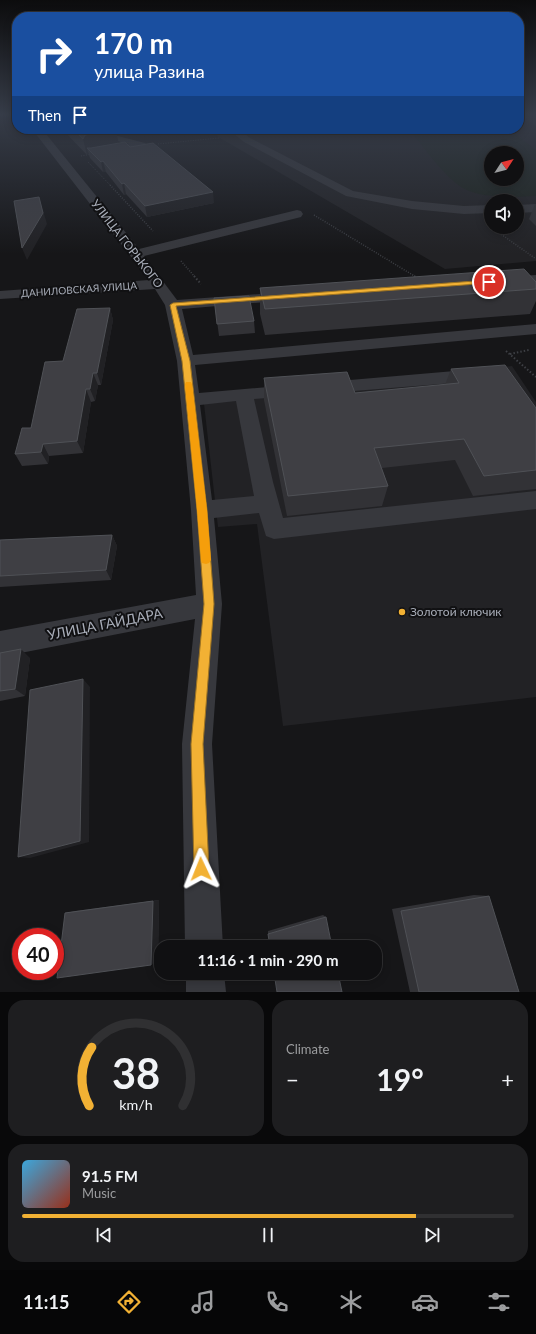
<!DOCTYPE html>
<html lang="en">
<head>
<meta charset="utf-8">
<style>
	:root { --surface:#101012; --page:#1e1e20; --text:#f1f3f6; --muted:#9c9d9f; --line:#303032; --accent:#f2b134 }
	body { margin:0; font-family:Lato,sans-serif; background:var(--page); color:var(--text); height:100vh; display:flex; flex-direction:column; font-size:15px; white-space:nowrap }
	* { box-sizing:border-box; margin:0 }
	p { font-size:13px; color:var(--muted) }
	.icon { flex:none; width:22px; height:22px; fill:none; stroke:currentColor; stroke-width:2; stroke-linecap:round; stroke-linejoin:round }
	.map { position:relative; height:992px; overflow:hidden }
	.panel { display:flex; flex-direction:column; gap:8px; padding:8px; background:#09090a; flex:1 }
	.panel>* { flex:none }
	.top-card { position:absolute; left:12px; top:12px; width:512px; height:122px; border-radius:16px; box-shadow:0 2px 10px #0003,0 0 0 1px var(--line); background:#1a4fa0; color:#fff; overflow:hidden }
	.needle { width:26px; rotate:54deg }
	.controls { position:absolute; left:484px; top:146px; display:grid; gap:8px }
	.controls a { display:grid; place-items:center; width:40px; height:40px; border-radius:50%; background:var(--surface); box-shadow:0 2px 10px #0003,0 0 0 1px var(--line); font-size:20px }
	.speed { position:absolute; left:12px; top:928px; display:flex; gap:8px; font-size:20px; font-weight:700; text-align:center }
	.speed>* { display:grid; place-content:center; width:52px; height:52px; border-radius:50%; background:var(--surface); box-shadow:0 2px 10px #0003,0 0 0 1px var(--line); line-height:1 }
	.speed .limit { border:6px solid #d22; background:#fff; color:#111 }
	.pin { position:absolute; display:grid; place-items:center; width:34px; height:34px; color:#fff; margin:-17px; border:2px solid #fff; border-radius:50%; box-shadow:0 1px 4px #0007 }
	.me { position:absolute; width:44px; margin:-22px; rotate:358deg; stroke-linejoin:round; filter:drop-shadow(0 0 3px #0008) }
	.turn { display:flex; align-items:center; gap:14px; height:84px; padding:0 16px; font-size:18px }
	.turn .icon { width:52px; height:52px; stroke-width:2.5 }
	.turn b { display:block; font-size:28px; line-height:34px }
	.then { display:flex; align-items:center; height:38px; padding:0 16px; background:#0003; gap:8px; font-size:15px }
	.big { font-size:30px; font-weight:700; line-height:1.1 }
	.panel .tile { flex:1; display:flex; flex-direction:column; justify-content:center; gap:6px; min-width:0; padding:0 14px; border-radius:16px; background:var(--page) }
	.panel .dial { align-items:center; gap:0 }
	.dial svg { height:104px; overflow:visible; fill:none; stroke:var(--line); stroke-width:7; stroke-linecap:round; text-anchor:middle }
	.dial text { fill:var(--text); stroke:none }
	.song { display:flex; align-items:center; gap:12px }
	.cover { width:48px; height:48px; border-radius:6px; background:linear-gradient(135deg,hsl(200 70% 55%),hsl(10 70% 35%)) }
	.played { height:4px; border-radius:2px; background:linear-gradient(90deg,var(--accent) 80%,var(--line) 80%) }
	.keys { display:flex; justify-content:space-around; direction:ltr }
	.heat { display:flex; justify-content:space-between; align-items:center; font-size:22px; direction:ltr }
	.panel .tiles { flex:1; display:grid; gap:8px; grid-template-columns:1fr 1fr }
	.tile:last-child { grid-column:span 2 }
	.trip { position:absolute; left:154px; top:940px; width:228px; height:40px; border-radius:16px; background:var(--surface); box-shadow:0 2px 10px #0003,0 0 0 1px var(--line); font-weight:700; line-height:40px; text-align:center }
	.tabs { display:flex; height:64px; justify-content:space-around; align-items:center; background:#060607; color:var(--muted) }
	.tabs .icon { width:28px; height:28px }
	.tabs .selected { color:var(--accent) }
	.tabs b { font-size:18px; color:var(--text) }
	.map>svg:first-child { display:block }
</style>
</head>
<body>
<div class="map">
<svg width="536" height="992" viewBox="0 0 536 992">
	<rect width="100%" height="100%" fill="#161618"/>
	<!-- built -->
	<path fill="#222225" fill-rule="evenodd" d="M519,115h17v146l-91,8 -225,-131 -10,-9h309zM491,153h26v26h-26zM491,201h26v26h-26z
		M512,366l24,36v295l-253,29 -26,-202 -39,3 -15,-132z"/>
	<!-- green -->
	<path fill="#1c231d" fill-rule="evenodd" d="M409,129h100l27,21v46c-21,1 -54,3 -73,-8 -17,-9 -41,-43 -54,-59zM491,153h26v26h-26z"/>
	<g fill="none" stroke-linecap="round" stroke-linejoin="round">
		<!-- path-far2 -->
		<path stroke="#3d3f44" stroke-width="1" stroke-dasharray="1 1.5" stroke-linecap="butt" d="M158,144l61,-6
			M81,156l11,-2
			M88,162l23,24"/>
		<!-- path-far1 -->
		<path stroke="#3d3f44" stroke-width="1.5" stroke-dasharray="1 1.5" stroke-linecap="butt" d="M110,185l43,46
			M314,215l102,62
			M491,227l45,32
			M181,261l14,16"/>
		<!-- path -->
		<path stroke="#3d3f44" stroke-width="2" stroke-dasharray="1.5 2" stroke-linecap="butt" d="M194,276l7,8
			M414,276l5,3
			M506,351l30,26
			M510,354l19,-4"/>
		<!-- minor -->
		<path fill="#37383d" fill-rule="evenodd" d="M32,129h10l97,120 158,-39 4,1 2,3 -2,3 -157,39 33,44 112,-8 5,1 2,3 -2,3 -5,1 -107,9 11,46 343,-31v10l-341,31 4,28 279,-24 6,2 3,4 -3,4 -6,2 -224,18 19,83 10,36 253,-27v18l-262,30 -8,-3 -7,-23 -45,5 8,86 -10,140 11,203h-38l-3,-203 13,-125 -195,38v-26l196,-36 -5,-85 -14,-149 -12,-56 -10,-16 -155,10v-8l149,-11zM236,401l18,95 -42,4 -12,-95z
			M91,129h10l5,4 39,10 2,2 -5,3 -28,5 -3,-1 -2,-2 2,-2 18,-4 -29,-7z
			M228,129h11l11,9 103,53 59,10 52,5 27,-1v8l-27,1 -52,-5 -66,-13 -102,-54z
			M536,204v8l-19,1v-8z
			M536,275v8l-33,2 -5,-1 -2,-3 2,-3 5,-1z
			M186,973h38l2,19h-40z"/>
	</g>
	<!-- wall -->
	<path fill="#323236" d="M521,115h15v11z
		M62,129h51l5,15 12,3 84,56 -67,14 -21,-23 -2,1 -18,-23h-3l-13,-14 -2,-6 -1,3z
		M535,204h1v22l-7,-7z
		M536,282v19l-6,13 -265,21 -5,-21v-26z
		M214,298l40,23 1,12 -36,3z
		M110,308l3,12 -12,65h-3l-3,16 -4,1 -8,51 -34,3 -1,8 -26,2 -7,-12 16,-26 32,-67z
		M451,369l85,39v81l-63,7 -18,-36 -73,8 6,18 -6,20 -95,10 -23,-116v-22l91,15 90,-8z
		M112,535l5,11 -6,34 -111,7v-47z
		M0,653l30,5 -5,38 -25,5z
		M474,895l15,1 30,96h-109l-18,-83z
		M159,900l-1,60 -93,-47 10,-2z
		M323,915l3,2 -58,17v-3z"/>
	<!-- shaded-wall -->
	<path fill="#212124" d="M116,130l3,15 -29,5 -3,-2 1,4 -1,3 -4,-16 2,-4z
		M103,161l3,11h-3l-2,-10z
		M124,183l2,11 -2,1 -2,-11z
		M213,192l1,11 -67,14 -2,-11z
		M39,197l8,27 -20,36 -5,-12z
		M110,308l3,12 -12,65 -4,-12z
		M93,373l5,12 -3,16 -5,-12z
		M86,389l5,13 -8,51 -6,-12z
		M43,444l6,12 -1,8 -7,-12z
		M112,535l5,11 -6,34 -5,-10z
		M21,649l9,9 -5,38 -10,-7z
		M83,679l7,8 -1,155 -59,16 -12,-1z
		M159,900l-1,60 -7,5 2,-64z"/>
	<!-- building -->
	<path fill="#3f3f44" stroke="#4f5156" d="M73,129h40l3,1 -31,5 -2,4z
		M125,142l5,5 23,-4 60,49 -68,14 -21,-23 -2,1 -19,-23 -2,1 -14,-14h4z
		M39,197l4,16 -21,35 -8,-47z
		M524,269l12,13v7l-271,20 -5,-21z
		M249,296l5,25 -37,3 -3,-26z
		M110,308l-13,65h-4l-3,16h-4l-9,52 -34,3 -2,8 -26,2 7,-26h9l14,-66 18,-1 14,-52z
		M505,365l31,43v62l-52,6 -20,-37 -90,9 14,38 -100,10 -24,-118 83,-6 8,21 104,-10 -8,-14z
		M112,535l-6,35 -106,6v-36z
		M21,649l-6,40 -15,2v-38z
		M83,679l-3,162 -62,16 12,-167z
		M489,896l30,96h-100l-18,-81z
		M153,901l-2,64 -94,13 8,-65z
		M326,917l6,30h-62l-2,-13z
		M274,973h64l4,19h-65z"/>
	<!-- sky -->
	<linearGradient id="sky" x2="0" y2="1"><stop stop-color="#0c0c0d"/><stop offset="0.45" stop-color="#363c48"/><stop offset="1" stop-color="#363c48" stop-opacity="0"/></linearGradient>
	<rect width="536" height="254" fill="url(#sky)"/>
	<!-- route -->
	<path fill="#f2b134" stroke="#9d7322" d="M489,280l3,2 -1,1 -315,23 14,55 17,149 7,94 -11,140 6,125 -3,5 -5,2 -5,-2 -2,-5 -3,-125 13,-140 -7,-94 -15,-149 -12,-56 3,-2z"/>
	<!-- slow -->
	<path fill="#f59e0b" d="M186,382h5l1,2 15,126 4,50 -2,3 -3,1 -4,-1 -1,-3 -4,-50 -12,-126z"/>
	<!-- markers -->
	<circle fill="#f2b134" stroke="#111113" stroke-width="1.5" cx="402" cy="612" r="4"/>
	<g text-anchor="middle" stroke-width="4" stroke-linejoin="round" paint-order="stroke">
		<!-- far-street labels -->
		<g font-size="10" fill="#a8adb8" stroke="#111113">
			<text transform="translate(79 289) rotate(-4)" y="4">ДАНИЛОВСКАЯ УЛИЦА</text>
		</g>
		<!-- street labels -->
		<g font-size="12" fill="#a8adb8" stroke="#111113">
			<text transform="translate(127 244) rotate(52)" y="4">УЛИЦА ГОРЬКОГО</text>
		</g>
		<!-- poi labels -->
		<g font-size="12" fill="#a8adb8" stroke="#111113" text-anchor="start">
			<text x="410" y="616">Золотой ключик</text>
		</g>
		<!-- near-street labels -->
		<g font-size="14" fill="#a8adb8" stroke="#111113">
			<text transform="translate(105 624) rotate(-11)" y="5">УЛИЦА ГАЙДАРА</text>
		</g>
	</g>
</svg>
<div class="controls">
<a><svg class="needle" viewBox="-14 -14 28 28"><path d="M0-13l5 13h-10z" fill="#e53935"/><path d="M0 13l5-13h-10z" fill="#9c9d9f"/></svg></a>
<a><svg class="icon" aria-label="sound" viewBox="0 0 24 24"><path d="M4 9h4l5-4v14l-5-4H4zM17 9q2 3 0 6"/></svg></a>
</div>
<div class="speed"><div class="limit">40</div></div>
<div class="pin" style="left:489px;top:282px;background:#d93025"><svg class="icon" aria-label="arrive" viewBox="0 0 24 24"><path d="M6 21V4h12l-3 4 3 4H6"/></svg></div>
<svg class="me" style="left:201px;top:869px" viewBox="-20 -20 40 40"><path d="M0-17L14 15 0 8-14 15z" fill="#f2b134" stroke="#fff" stroke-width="4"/></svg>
<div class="trip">11:16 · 1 min · 290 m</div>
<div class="top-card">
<div class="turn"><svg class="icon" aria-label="right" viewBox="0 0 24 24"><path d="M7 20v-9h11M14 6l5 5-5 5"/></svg><div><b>170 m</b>улица Разина</div></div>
<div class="then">Then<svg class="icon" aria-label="arrive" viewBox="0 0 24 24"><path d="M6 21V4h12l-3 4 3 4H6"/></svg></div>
</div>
</div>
<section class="panel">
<div class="tiles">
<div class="tile dial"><svg viewBox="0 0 100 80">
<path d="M14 69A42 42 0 1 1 86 69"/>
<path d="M14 69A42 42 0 0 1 16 24" stroke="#f2b134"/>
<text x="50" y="56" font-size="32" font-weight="700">38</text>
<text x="50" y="72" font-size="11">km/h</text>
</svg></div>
<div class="tile"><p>Climate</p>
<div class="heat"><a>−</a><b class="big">19°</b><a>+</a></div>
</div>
<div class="tile">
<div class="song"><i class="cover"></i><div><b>91.5 FM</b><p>Music</p></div></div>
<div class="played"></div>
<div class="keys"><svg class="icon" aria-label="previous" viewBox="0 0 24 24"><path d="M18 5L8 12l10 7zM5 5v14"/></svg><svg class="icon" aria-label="pause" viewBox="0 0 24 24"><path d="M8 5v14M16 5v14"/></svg><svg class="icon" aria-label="next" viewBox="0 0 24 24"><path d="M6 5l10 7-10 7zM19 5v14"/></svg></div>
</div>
</div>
</section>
<nav class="tabs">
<b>11:15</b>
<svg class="icon selected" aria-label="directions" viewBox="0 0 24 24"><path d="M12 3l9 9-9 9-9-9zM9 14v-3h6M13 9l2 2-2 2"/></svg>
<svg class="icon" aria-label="music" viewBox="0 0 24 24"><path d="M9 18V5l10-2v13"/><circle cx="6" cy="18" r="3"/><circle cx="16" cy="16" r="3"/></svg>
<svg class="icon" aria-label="phone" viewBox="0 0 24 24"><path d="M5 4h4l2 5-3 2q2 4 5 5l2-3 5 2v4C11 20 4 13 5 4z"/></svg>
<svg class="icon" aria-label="climate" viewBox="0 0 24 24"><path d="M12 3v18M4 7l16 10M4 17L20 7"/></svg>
<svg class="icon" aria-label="car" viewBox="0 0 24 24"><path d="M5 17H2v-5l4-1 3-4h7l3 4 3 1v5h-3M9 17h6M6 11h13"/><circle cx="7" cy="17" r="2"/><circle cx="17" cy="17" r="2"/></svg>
<svg class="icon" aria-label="filters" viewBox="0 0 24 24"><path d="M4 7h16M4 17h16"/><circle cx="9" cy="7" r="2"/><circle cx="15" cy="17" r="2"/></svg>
</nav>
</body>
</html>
